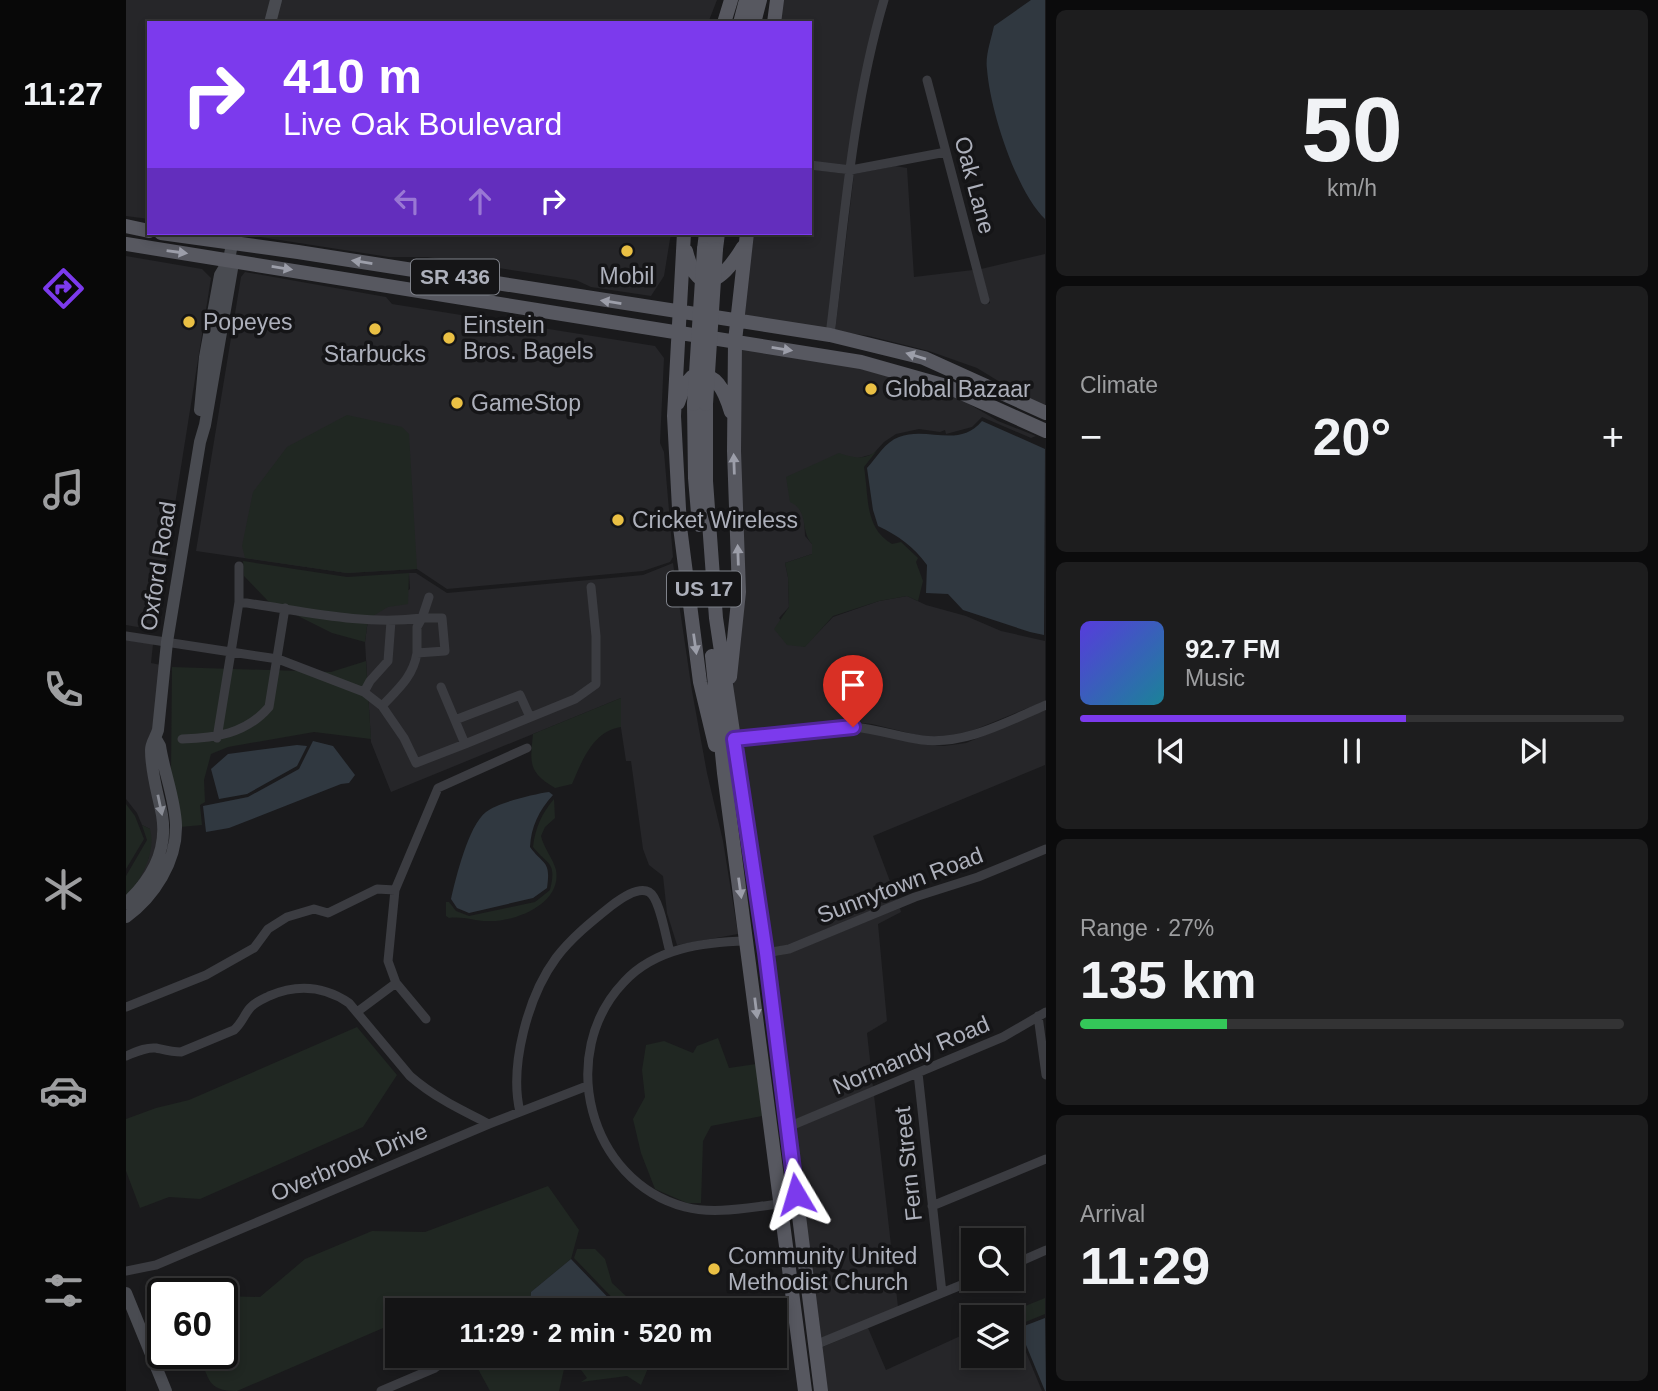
<!DOCTYPE html>
<html lang="en">
<head>
<meta charset="utf-8">
<style>
	:root { --surface:#141415; --page:#1d1d1e; --text:#f1f3f6; --muted:#9d9ea0; --line:#333334; --accent:#7c3aed }
	body { margin:0; font-family:Helvetica,sans-serif; background:var(--page); color:var(--text); height:100vh; display:flex; flex-direction:column; font-size:26px; white-space:nowrap }
	* { box-sizing:border-box; margin:0 }
	p { font-size:23px; color:var(--muted) }
	.icon { flex:none; width:38px; height:38px; fill:none; stroke:currentColor; stroke-width:2; stroke-linecap:round; stroke-linejoin:round }
	.map { position:relative; flex:1; overflow:hidden }
	.sheet { display:flex; flex-direction:column; gap:10px; padding:10px; background:#0b0b0c; width:612px }
	.sheet>* { flex:none }
	.banner { position:absolute; left:21px; top:21px; width:665px; height:214px; border-radius:0px; box-shadow:0 4px 10px #0003,0 0 0 2px var(--line); background:#7c3aed; color:#fff; overflow:hidden }
	.controls { position:absolute; left:835px; top:1228px; display:grid; gap:14px }
	.controls a { display:grid; place-items:center; width:63px; height:63px; border-radius:0px; background:var(--surface); box-shadow:0 4px 10px #0003,0 0 0 2px var(--line); font-size:35px }
	.speed { position:absolute; left:21px; top:1278px; display:flex; gap:14px; font-size:35px; font-weight:700; text-align:center }
	.speed>* { display:grid; place-content:center; width:91px; height:91px; border-radius:50%; background:var(--surface); box-shadow:0 4px 10px #0003,0 0 0 2px var(--line); line-height:1 }
	.speed .limit { border:4px solid #111; border-radius:10px; background:#fff; color:#111 }
	.pin { position:absolute; display:grid; place-items:center; width:60px; height:60px; color:#fff; margin:-72px -30px; border-radius:50% 50% 50% 0; rotate:-45deg; box-shadow:0 0 7px #0007 }
	.pin .icon { rotate:45deg }
	.me { position:absolute; width:77px; margin:-38px; rotate:353deg; stroke-linejoin:round; filter:drop-shadow(0 0 5px #0008) }
	.turn { display:flex; align-items:center; gap:24px; height:147px; padding:0 21px; font-size:32px }
	.turn .icon { width:91px; height:91px; stroke-width:2.5 }
	.turn b { display:block; font-size:49px; line-height:60px }
	.lanes { display:flex; align-items:center; height:66px; padding:0 21px; background:#0003; justify-content:center; gap:35px; direction:ltr }
	.lanes .off { opacity:.35 }
	.big { font-size:52px; font-weight:700; line-height:1.1 }
	.sheet .card { flex:1; display:flex; flex-direction:column; justify-content:center; gap:10px; min-width:0; padding:0 24px; border-radius:10px; background:var(--page) }
	.sheet .dial { align-items:center; gap:0 }
	.dial b { font-size:91px; line-height:1 }
	.song { display:flex; align-items:center; gap:21px }
	.cover { width:84px; height:84px; border-radius:10px; background:linear-gradient(135deg,hsl(250 70% 55%),hsl(190 70% 35%)) }
	.played { height:7px; border-radius:4px; background:linear-gradient(90deg,var(--accent) 60%,var(--line) 60%) }
	.keys { display:flex; justify-content:space-around; direction:ltr }
	.heat { display:flex; justify-content:space-between; align-items:center; font-size:38px; direction:ltr }
	.charge { height:10px; border-radius:5px; background:linear-gradient(90deg,#34c759 27%,var(--line) 0) }
	.trip { position:absolute; left:259px; top:1298px; width:402px; height:70px; border-radius:0px; background:var(--surface); box-shadow:0 4px 10px #0003,0 0 0 2px var(--line); font-weight:700; line-height:70px; text-align:center }
	main { display:flex; flex:1; min-height:0 }
	.dock { display:flex; flex-direction:column; width:126px; justify-content:space-around; align-items:center; background:#080808; color:var(--muted) }
	.dock .icon { width:49px; height:49px }
	.dock .selected { color:var(--accent) }
	.dock b { font-size:32px; color:var(--text) }
	.map>svg:first-child { display:block }
</style>
</head>
<body>
<main>
<nav class="dock">
<b>11:27</b>
<svg class="icon selected" aria-label="directions" viewBox="0 0 24 24"><path d="M12 3l9 9-9 9-9-9zM9 14v-3h6M13 9l2 2-2 2"/></svg>
<svg class="icon" aria-label="music" viewBox="0 0 24 24"><path d="M9 18V5l10-2v13"/><circle cx="6" cy="18" r="3"/><circle cx="16" cy="16" r="3"/></svg>
<svg class="icon" aria-label="phone" viewBox="0 0 24 24"><path d="M5 4h4l2 5-3 2q2 4 5 5l2-3 5 2v4C11 20 4 13 5 4z"/></svg>
<svg class="icon" aria-label="climate" viewBox="0 0 24 24"><path d="M12 3v18M4 7l16 10M4 17L20 7"/></svg>
<svg class="icon" aria-label="car" viewBox="0 0 24 24"><path d="M5 17H2v-5l4-1 3-4h7l3 4 3 1v5h-3M9 17h6M6 11h13"/><circle cx="7" cy="17" r="2"/><circle cx="17" cy="17" r="2"/></svg>
<svg class="icon" aria-label="filters" viewBox="0 0 24 24"><path d="M4 7h16M4 17h16"/><circle cx="9" cy="7" r="2"/><circle cx="15" cy="17" r="2"/></svg>
</nav>
<div class="map">
<svg width="920" height="1391" viewBox="0 0 920 1391">
	<rect width="100%" height="100%" fill="#1a1a1c"/>
	<!-- built -->
	<path fill="#262629" d="M0,0h591l-9,23h-559v196l-23,-3z
		M655,0h99l-32,166 -38,-5v-138h-32z
		M769,166l12,2 7,109 59,-7 10,35 7,-2 -9,-34 64,-15v152l-19,-8 -49,-30 -48,-17 -60,-15 -34,-5 19,-157z
		M684,169l36,5 -19,156 -84,-12 8,-85h59z
		M109,233h436l-7,43 -13,20 -60,-9 -15,-7 -149,-23h-38z
		M0,256l76,13 9,9 -54,340 -8,11 -23,-4z
		M119,272l141,25 6,7 263,42 9,12 -4,85 4,9 9,105 -3,5 -27,9 -196,18 -30,-20 -70,4 -151,-22 45,-274z
		M613,346l90,14 123,34 46,27 38,15 -5,2 -49,-21 -10,10 -26,7 -1,-4 -5,2 -21,-3 -23,5 -12,8 -11,12 -18,5 -57,47 6,11 1,19 7,8v10l-27,9 3,14 1,30 -10,11 25,29 29,-30 46,-16 28,-5 19,9 40,11 35,15 44,10v60l-81,33 -20,3 -23,-1 -49,-12 -19,-2 -113,12 -8,-42 7,-49z
		M547,563l19,128 15,82 16,68 15,93 -61,11 -10,-32 -4,-37 -14,-11 -6,-16 -12,-88h-5l-5,-33v-30l-230,94 -20,-50 -6,-100 3,-23 42,-30 -1,-16h7l31,20 196,-18z
		M0,640l27,4 -2,19 10,2 -7,64 4,114 -16,38h-5l12,-24 1,-28 -8,-4 -5,-12 -11,-14z
		M919,710v55l-172,71 24,64 -110,45 -17,3 -29,-206 112,-11 19,1 48,12 24,2 22,-3z
		M774,908l1,4 -23,12 9,97 -20,12 6,54 -82,34 -20,-164 19,-4z
		M748,1095l24,212 -79,32 -27,-209z
		M742,1328l18,42 81,-37 5,11 1,14 13,9 7,-11h19v-27l4,-1 26,63h-216l-6,-43z"/>
	<!-- green -->
	<path fill="#202722" d="M221,415l55,12 7,7 8,135 -70,4 -102,-15 -3,-12 11,-54 34,-45z
		M752,449l-14,18c5,29 0,61 28,77l9,-2 17,16 -2,4 7,19 -5,20 -11,-5 -28,5 -46,15 -28,31 -18,-2 -13,-16 15,-22 -1,-30 -3,-14 27,-9v-10c-12,-13 -3,-34 -22,-42l-4,-25 53,-24c14,5 28,8 39,-4z
		M117,561l104,16 62,-4 -1,31 -20,3 -20,12 -3,23 -33,-9 -64,-32 -24,-25z
		M240,661l5,78 -57,-7 -86,15 -17,7 -7,26 1,22 -5,3 2,20 -22,2 -9,-54 1,-106 159,5z
		M495,698v29c-28,4 -39,34 -49,57l-17,4c-27,-16 -25,-25 -22,-54z
		M428,799l1,19 -10,9 -4,9c3,13 12,22 15,34 6,33 -39,51 -65,51 -15,1 -26,-5 -42,-3l-3,-2v-14h3l7,9 13,5 66,-14 15,-12c7,-29 -2,-24 -17,-43 2,-19 9,-34 21,-48z
		M0,804l9,12 9,23 -18,30z
		M16,825l8,4c6,21 -7,51 -24,66v-19l21,-36z
		M231,1027l40,48 -34,52 -163,72 -31,-2 -29,11 -14,-37v-52l30,-11 33,-8z
		M592,1038l11,30 27,-4 6,52 -51,10 -8,15 -2,62h-14l-32,-14 -14,-36 -8,-34 12,-22 -3,-27 4,-25 18,-4 29,12 4,-7z
		M422,1186l31,44 -8,29 -40,33 -1,15 3,4h-136v11l-160,69c-31,0 -28,-13 -38,-38h23v-57l38,1 45,-38 67,-28 53,1z
		M451,1249h18l10,10 7,24 30,28h-17l-51,-53z
		M919,1298v16l-27,11 -2,3 -4,1v-11h-16z
		M345,1356h96l-8,35h-69z
		M492,1356h35l-12,29 -14,-9 -46,6 6,-4 -11,-15c12,4 33,3 42,-7z"/>
	<!-- water -->
	<path fill="#303840" d="M905,0h14v219c-29,-28 -55,-109 -58,-150 -2,-13 4,-29 7,-43z
		M856,421l63,28 -1,186 -14,-3 -67,-22 -15,-16 -22,-1 1,-28c-14,-19 -28,-29 -49,-39l-5,-16 -6,-42c10,-11 18,-26 32,-31 29,-11 60,12 83,-16z
		M187,741l20,5 22,29 -6,8 -8,1 -112,44 -23,4 -3,-26 45,-9 51,-28z
		M171,745l10,1 -10,20 -50,28 -28,5 -8,-30 17,-15z
		M423,792l4,3c-14,15 -22,32 -23,52 14,19 21,13 17,41l-14,10 -64,15 -12,-5 -6,-9c5,-21 17,-73 35,-87 11,-9 48,-18 63,-20z
		M445,1259l50,52h-88l-3,-4 1,-15z
		M919,1318l1,73h-1l-26,-63z"/>
	<g fill="none" stroke-linecap="round" stroke-linejoin="round">
		<!-- street -->
		<path stroke="#3b3c41" stroke-width="9" d="M801,80l58,220
			M684,165l41,5 95,-18
			M704,335c14,-111 22,-227 54,-335
			M113,602v-36
			M296,618h20l3,33 -28,2v-26z
			M265,621l-3,40 -18,20 -6,11 18,14c16,-17 31,-29 35,-53
			M0,636l105,16 8,-50c60,8 123,24 183,16l7,-21
			M256,706l22,32 12,25 49,-19 -24,-57
			M329,720l65,-25 10,22
			M91,738l14,-86 47,7 86,33
			M56,739c33,-1 64,-5 87,-32l16,-99
			M608,739l119,-12c24,2 46,10 69,13 44,5 84,-18 124,-35
			M339,744l110,-45 21,-15v-48l-5,-49
			M621,941c-43,1 -92,7 -123,41 -68,71 -36,199 61,225 30,8 65,0 95,-3
			M640,953l23,-4 126,-52 63,-20 68,-28
			M0,1007l80,-32 48,-27 14,-19 19,-12 27,-8 14,4 49,-24 18,1
			M231,1012l39,-29
			M912,1016l8,59
			M300,1019l-30,-36 -8,-22 7,-71 43,-102 89,-40
			M0,1056c10,-4 19,-9 30,-8 9,2 16,4 25,4l53,-22c8,-7 10,-15 16,-22 5,-6 13,-9 19,-12 28,-12 55,-10 80,7l61,73c24,21 51,34 79,48
			M792,1073l24,220
			M394,1112c-11,-46 8,-116 36,-154 15,-20 35,-36 55,-52 9,-7 27,-20 38,-14 11,6 17,47 21,60
			M662,1127l215,-90 43,-25
			M806,1206l114,-47
			M886,1265l34,-15
			M0,1271l30,-6 333,-141 98,-38
			M689,1345l161,-66
			M255,1391l54,-23 16,-12"/>
		<!-- secondary -->
		<path stroke="#494b51" stroke-width="12" d="M144,23l6,-23
			M74,410l5,-53 15,-82 9,-15 5,-27
			M0,903c25,-23 42,-53 36,-88 -4,-21 -11,-42 -11,-65 0,-7 5,-13 7,-20l9,-88 33,-200 5,-17 27,-156 -3,-9
			M0,917c28,-20 51,-56 50,-92 -1,-26 -12,-53 -16,-79l-4,-7
			M0,1293l40,98"/>
		<!-- primary -->
		<path stroke="#575860" stroke-width="14" d="M598,23l7,-23
			M614,23l6,-23
			M628,23l6,-23
			M648,23l3,-23
			M0,226l23,5
			M35,233l137,19 532,83 94,23 122,55
			M558,233l-10,183 6,111 20,155 15,63
			M0,244l735,118 85,24 100,45
			M578,249l2,-16
			M590,249l2,-16
			M560,251c13,52 39,26 57,-4
			M552,403l6,-17 8,-9c24,-8 33,15 39,35
			M568,404l1,74 4,47
			M580,404v77l10,137 50,335 55,438
			M586,656l12,117 81,618
			M604,677l9,-85 -5,-141 1,-110 12,-108"/>
		<!-- primary-bridge -->
		<path stroke="#575860" stroke-width="14" d="M568,404l10,-155
			M580,404l10,-155"/>
	</g>
	<!-- one-way arrows -->
	<defs><path id="oneway-solid" d="M-6-.8H1V-3.2L6.5 0L1 3.2V.8H-6Z" transform="scale(1.75)"/></defs>
	<g fill="#9c9ea9">
		<use href="#oneway-solid" transform="translate(51 252) rotate(8)"/>
		<use href="#oneway-solid" transform="translate(236 262) rotate(-171)"/>
		<use href="#oneway-solid" transform="translate(156 268) rotate(9)"/>
		<use href="#oneway-solid" transform="translate(485 302) rotate(-171)"/>
		<use href="#oneway-solid" transform="translate(656 349) rotate(9)"/>
		<use href="#oneway-solid" transform="translate(790 356) rotate(-163)"/>
		<use href="#oneway-solid" transform="translate(608 464) rotate(-92)"/>
		<use href="#oneway-solid" transform="translate(612 555) rotate(-92)"/>
		<use href="#oneway-solid" transform="translate(569 644) rotate(82)"/>
		<use href="#oneway-solid" transform="translate(614 888) rotate(82)"/>
		<use href="#oneway-solid" transform="translate(630 1008) rotate(83)"/>
	</g>
	<use fill="#8a8d96" href="#oneway-solid" transform="translate(34 805) rotate(78)"/>
	<g fill="none" stroke-linecap="round" stroke-linejoin="round">
		<!-- route casing -->
		<g stroke="#51269a" stroke-width="18">
			<path id="route" d="M670,1194l-30,-241 -32,-214 119,-12"/>
		</g>
		<!-- route -->
		<use href="#route" stroke="#7c3aed" stroke-width="12"/>
	</g>
	<!-- markers -->
	<g fill="#eac044" stroke="#151517" stroke-width="2.5">
		<circle cx="501" cy="251" r="7"/>
		<circle cx="63" cy="322" r="7"/>
		<circle cx="249" cy="329" r="7"/>
		<circle cx="323" cy="338" r="7"/>
		<circle cx="745" cy="389" r="7"/>
		<circle cx="331" cy="403" r="7"/>
		<circle cx="492" cy="520" r="7"/>
		<circle cx="588" cy="1269" r="7"/>
	</g>
	<g text-anchor="middle" stroke-width="7" stroke-linejoin="round" paint-order="stroke">
		<!-- shield labels -->
		<g fill="#151517" stroke="#7f828a" stroke-width="2">
			<rect x="285" y="259.5" width="88" height="35" rx="5"/>
			<rect x="541" y="571.5" width="74" height="35" rx="5"/>
		</g>
		<g font-size="21" font-weight="bold" fill="#adb0bb">
			<text x="329" y="284">SR 436</text>
			<text x="578" y="596">US 17</text>
		</g>
		<!-- street labels -->
		<g font-size="23" fill="#adb0bb" stroke="#151517">
			<text transform="translate(849 185) rotate(75)" y="8">Oak Lane</text>
			<text transform="translate(32 566) rotate(-81)" y="8">Oxford Road</text>
			<text transform="translate(774 885) rotate(-21)" y="8">Sunnytown Road</text>
			<text transform="translate(785 1055) rotate(-23)" y="8">Normandy Road</text>
			<text transform="translate(223 1162) rotate(-23)" y="8">Overbrook Drive</text>
			<text transform="translate(782 1164) rotate(-96)" y="8">Fern Street</text>
		</g>
		<!-- poi labels -->
		<g font-size="23" fill="#adb0bb" stroke="#151517" text-anchor="start">
			<text x="501" y="284" text-anchor="middle">Mobil</text>
			<text x="77" y="330">Popeyes</text>
			<text x="337" y="333">Einstein<tspan x="337" dy="26">Bros. Bagels</tspan></text>
			<text x="249" y="362" text-anchor="middle">Starbucks</text>
			<text x="759" y="397">Global Bazaar</text>
			<text x="345" y="411">GameStop</text>
			<text x="506" y="528">Cricket Wireless</text>
			<text x="602" y="1264">Community United<tspan x="602" dy="26">Methodist Church</tspan></text>
		</g>
	</g>
</svg>
<div class="controls">
<a><svg class="icon" aria-label="search" viewBox="0 0 24 24"><circle cx="10" cy="10" r="6"/><path d="M15 15l6 6"/></svg></a>
<a><svg class="icon" aria-label="layers" viewBox="0 0 24 24"><path d="M12 4l9 5-9 5-9-5zM3 14l9 5 9-5"/></svg></a>
</div>
<div class="speed"><div class="limit">60</div></div>
<div class="pin" style="left:727px;top:727px;background:#d93025"><svg class="icon" aria-label="arrive" viewBox="0 0 24 24"><path d="M6 21V4h12l-3 4 3 4H6"/></svg></div>
<svg class="me" style="left:670px;top:1194px" viewBox="-20 -20 40 40"><path d="M0-17L14 15 0 8-14 15z" fill="#7c3aed" stroke="#fff" stroke-width="4"/></svg>
<div class="trip">11:29 · 2 min · 520 m</div>
<div class="banner">
<div class="turn"><svg class="icon" aria-label="right" viewBox="0 0 24 24"><path d="M7 20v-9h11M14 6l5 5-5 5"/></svg><div><b>410 m</b>Live Oak Boulevard</div></div>
<div class="lanes"><svg class="icon off" aria-label="left" viewBox="0 0 24 24"><path d="M17 20v-9H6M10 6l-5 5 5 5"/></svg><svg class="icon off" aria-label="ahead" viewBox="0 0 24 24"><path d="M12 20V5M6 11l6-6 6 6"/></svg><svg class="icon" aria-label="right" viewBox="0 0 24 24"><path d="M7 20v-9h11M14 6l5 5-5 5"/></svg></div>
</div>
</div>
<section class="sheet">
<div class="card dial"><b>50</b><p>km/h</p></div>
<div class="card"><p>Climate</p>
<div class="heat"><a>−</a><b class="big">20°</b><a>+</a></div>
</div>
<div class="card">
<div class="song"><i class="cover"></i><div><b>92.7 FM</b><p>Music</p></div></div>
<div class="played"></div>
<div class="keys"><svg class="icon" aria-label="previous" viewBox="0 0 24 24"><path d="M18 5L8 12l10 7zM5 5v14"/></svg><svg class="icon" aria-label="pause" viewBox="0 0 24 24"><path d="M8 5v14M16 5v14"/></svg><svg class="icon" aria-label="next" viewBox="0 0 24 24"><path d="M6 5l10 7-10 7zM19 5v14"/></svg></div>
</div>
<div class="card"><p>Range · 27%</p><b class="big">135 km</b><div class="charge"></div></div>
<div class="card"><p>Arrival</p><b class="big">11:29</b></div>
</section>
</main>
</body>
</html>
